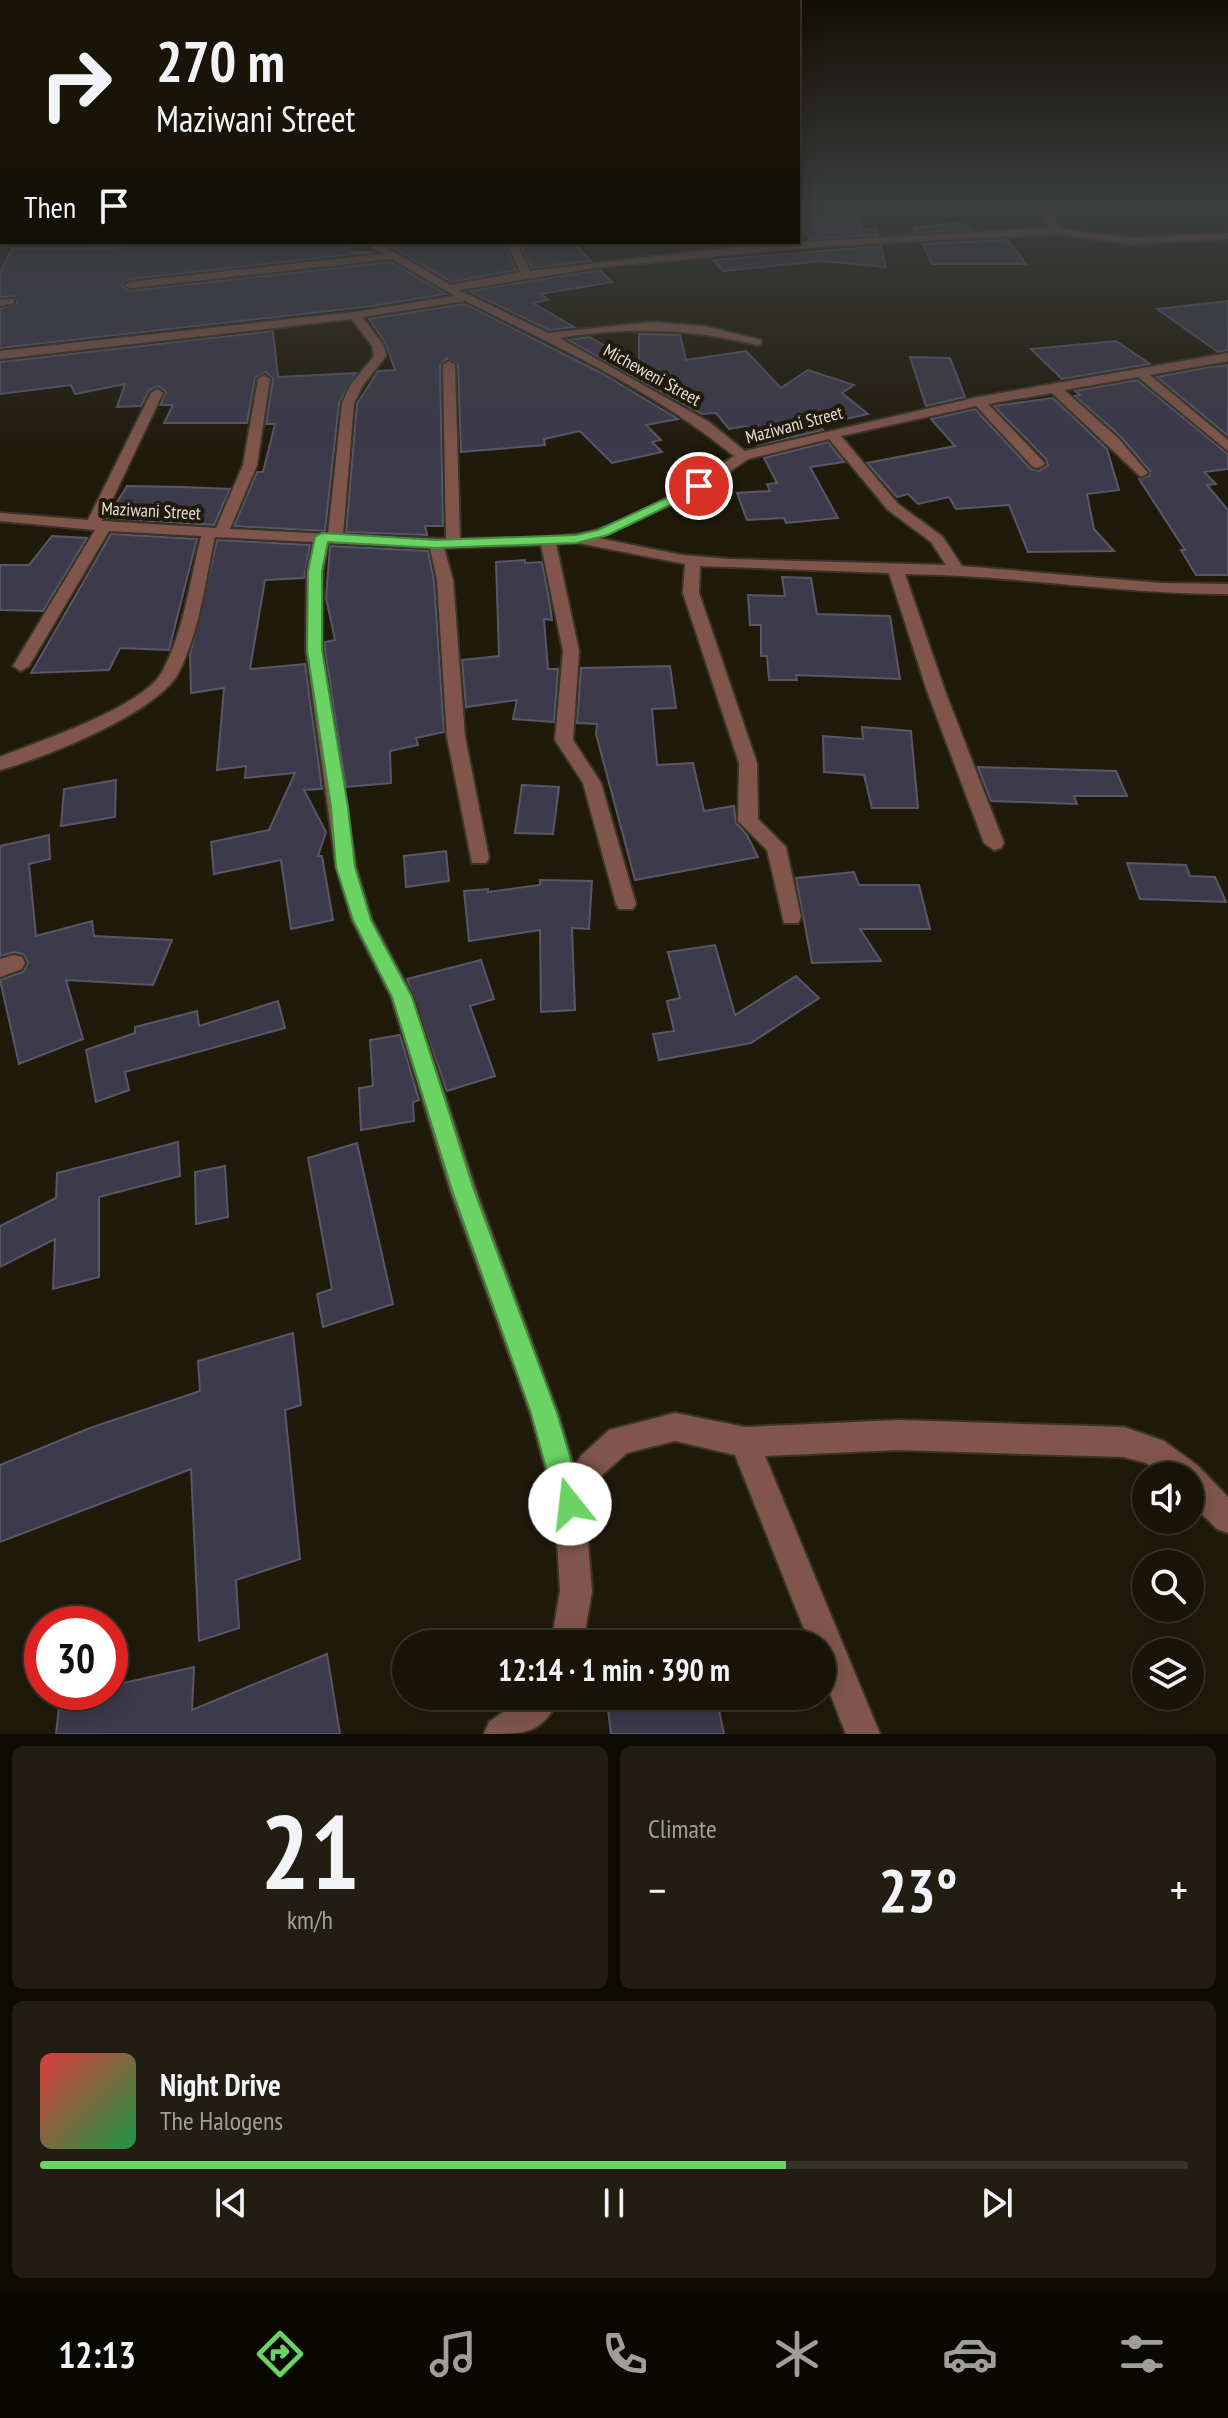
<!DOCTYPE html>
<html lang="en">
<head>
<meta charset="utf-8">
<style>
	:root { --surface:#181408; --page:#211d12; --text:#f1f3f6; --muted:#9f9e9c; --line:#363329; --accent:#6ad363 }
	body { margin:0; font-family:"PT Sans Narrow",sans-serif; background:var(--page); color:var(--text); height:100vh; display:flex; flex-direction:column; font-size:30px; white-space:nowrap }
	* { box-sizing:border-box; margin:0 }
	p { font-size:26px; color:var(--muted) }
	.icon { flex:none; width:44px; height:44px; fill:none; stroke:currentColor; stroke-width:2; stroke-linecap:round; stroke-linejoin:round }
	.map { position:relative; height:1734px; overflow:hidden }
	.drawer { display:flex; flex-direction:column; gap:12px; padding:12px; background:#0d0b04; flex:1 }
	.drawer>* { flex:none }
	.guide { position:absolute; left:0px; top:0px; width:800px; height:244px; box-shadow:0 4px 20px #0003,0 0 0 2px var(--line); background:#181408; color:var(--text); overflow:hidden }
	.controls { position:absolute; left:1132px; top:1462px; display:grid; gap:16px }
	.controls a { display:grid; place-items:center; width:72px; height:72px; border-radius:50%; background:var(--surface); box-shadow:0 4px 20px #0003,0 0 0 2px var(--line); font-size:40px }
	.speed { position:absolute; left:24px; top:1606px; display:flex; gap:16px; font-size:40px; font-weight:700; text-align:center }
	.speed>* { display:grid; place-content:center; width:104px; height:104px; border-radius:50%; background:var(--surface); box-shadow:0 4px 20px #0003,0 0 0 2px var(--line); line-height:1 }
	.speed .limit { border:12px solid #d22; background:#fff; color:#111 }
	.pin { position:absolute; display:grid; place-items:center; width:68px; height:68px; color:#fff; margin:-34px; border:4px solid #fff; border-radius:50%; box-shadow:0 2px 8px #0007 }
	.me { position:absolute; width:88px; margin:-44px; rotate:344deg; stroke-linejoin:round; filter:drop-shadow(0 0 6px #0008) }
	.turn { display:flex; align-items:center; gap:28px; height:168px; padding:0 24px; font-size:36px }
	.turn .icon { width:104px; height:104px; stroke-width:2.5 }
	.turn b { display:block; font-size:56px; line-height:68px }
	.then { display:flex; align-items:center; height:76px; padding:0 24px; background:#0003; gap:16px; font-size:30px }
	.big { font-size:60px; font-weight:800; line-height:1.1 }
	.drawer .card { flex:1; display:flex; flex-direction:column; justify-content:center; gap:12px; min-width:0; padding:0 28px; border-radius:12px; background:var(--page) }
	.drawer .dial { align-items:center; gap:0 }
	.dial b { font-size:104px; line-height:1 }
	.song { display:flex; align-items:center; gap:24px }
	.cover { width:96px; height:96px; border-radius:12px; background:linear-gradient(135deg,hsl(0 70% 55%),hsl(140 70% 35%)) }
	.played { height:8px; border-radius:4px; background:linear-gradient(90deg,var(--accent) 65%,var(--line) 65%) }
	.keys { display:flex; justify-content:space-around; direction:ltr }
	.heat { display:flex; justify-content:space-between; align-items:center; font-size:44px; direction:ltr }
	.drawer .tiles { flex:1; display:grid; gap:12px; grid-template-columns:1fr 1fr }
	.card:last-child { grid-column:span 2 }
	.trip { position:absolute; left:392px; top:1630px; width:444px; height:80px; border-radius:40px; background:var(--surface); box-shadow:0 4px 20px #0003,0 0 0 2px var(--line); font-weight:800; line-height:80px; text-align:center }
	.tab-bar { display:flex; height:128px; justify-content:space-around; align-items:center; background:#0a0803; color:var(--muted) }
	.tab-bar .icon { width:56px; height:56px }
	.tab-bar .current { color:var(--accent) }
	.tab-bar b { font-size:36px; color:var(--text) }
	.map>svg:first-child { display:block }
</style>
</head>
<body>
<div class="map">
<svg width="1228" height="1734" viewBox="0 0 1228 1734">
	<rect width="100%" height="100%" fill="#201a0b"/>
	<!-- building -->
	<path fill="#3c3a4b" stroke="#585768" stroke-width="2" d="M798,218l61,2 3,10 14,-1 2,6 -68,4z
		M963,222l7,8 -54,3 -2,-5z
		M1008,240l18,24h-94l-10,-20z
		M199,242h151v10h24l-244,27 -8,7 8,5 261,-29 55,32 -81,13 -365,41v-39l17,-6 -3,-7 -14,1v-25l12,-23 106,-1 7,-4z
		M419,242h84l13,28 -64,12 -62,-36z
		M519,242h54l18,19 -59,7z
		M881,246l5,21 -63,-6 -100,10 -10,-11z
		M600,270l12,12 -71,12 7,6 -15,3 41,24 -25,3 -80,-39z
		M1228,301v49l-10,2 -61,-43z
		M465,304l138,70 75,45 -32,6 15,15 -9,2 10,10 -50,11 -32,-32 -36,8 1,6 -84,7 -3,-87 -11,-7 -7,7 3,161h-18l2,9 -81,-3 11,-128 21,-33 17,-1 -9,-26 -17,-25z
		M273,331l5,46 78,-4 -17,30 -14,128 -91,-5 23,-54h6l12,-48h-9l7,-45 -7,-7 -11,6 -8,45h-83l9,-18h-13l6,-13 -7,-6 -10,4 -8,16 -24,1 8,-23 -50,10 -4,-9 -71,9v-32z
		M639,334l41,1 6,25 60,-9 35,37 27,-18 46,15 -12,8 26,21 -49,11 4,5 -66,15 -11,-19 -17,3 -13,-16 -14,1 -134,-74 22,-3 49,29z
		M1116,341l34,23 -88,15 -31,-30z
		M910,357l40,1 15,39 -39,9z
		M1228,365v71l-71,-59 47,-9z
		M1137,380l91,74v15l-24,3 12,12 -9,1 21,25v65h-32l-15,-25h4l-46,-71 10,-3 1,-5 -30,-35 -45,-40 5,-1 -5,-4z
		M1053,398l54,51 12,41 -32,4 7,35 20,22 -86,1 -19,-47 -53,4 -7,-12 -31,7 -10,-10 -11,3 -30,-34 88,-17 -24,-27 44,-10 56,60 8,2 9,-6 -2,-6 -52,-53z
		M828,442l16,20 -34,5 28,51 -52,5 -2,-5 -37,2 -10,-27 33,-2 -3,-7 10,-1 -13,-25z
		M127,486l55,1 48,2 -16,36 -107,-7z
		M111,534l86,5 -28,111 -49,-2 -11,22 -78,3z
		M52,536l35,2 -44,73 -43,-1v-45h29z
		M217,540l93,5 -6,33 -39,2 -15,89 55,-5 17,125 -18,1 22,42 -8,24h4l11,64 -42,9 -10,-69 -67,14 -3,-32 58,-12 26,-57 -50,5 1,-12 -29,4 7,-82 -33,5 -1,-38z
		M330,546l98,5 6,30 10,151 -28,6 2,7 -28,6 1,32 -45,4 -21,-137v-8l10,-2 -9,-42z
		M525,560v3l17,-1 8,43 2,15 -8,-1 4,50h10l-4,53 -41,-3 4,-19 -51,7 -4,-47 37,-4 -3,-94z
		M782,577l29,1 6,36 73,2 10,63 -104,-4 1,5h-28l-2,-24h-6v-31h-11l-2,-30 37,1z
		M670,666l6,42 -24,1 5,56 36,-2 11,48 30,-5 2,17 11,12 11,22 -123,23 -39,-146 1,-10 -20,-1 4,-55z
		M862,727l49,4 7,77h-46l-8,-33 -40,-3 -1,-36 40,3z
		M978,767l138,4 11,25h-53l3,8 -86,-3z
		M116,780l-1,37 -54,9 3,-37z
		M522,785l37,2 -6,47 -38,-1z
		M49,835l1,24 -21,5 7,72 56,-15 2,15 78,4 -19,45 -87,-5 17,59 -64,25 -19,-84 23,-8 5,-10 -5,-8 -8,-2 -15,4v-110z
		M446,851l3,30 -43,6 -2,-31z
		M1127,863l59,2 4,11 25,1 11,25 -86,-3z
		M854,872l5,13h60l11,44h-70l21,32 -69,2 -16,-85z
		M540,880l52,1 -3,48 -17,-1 3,82 -34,2 -1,-82 -71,11 -5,-50 24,-2v3l52,-7z
		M715,945l20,70 61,-39 23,22 -68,45 -92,17 -6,-26 21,-3 -7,-30 13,-3 -12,-46z
		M481,960l13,39 -24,7 25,70 -48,15 -40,-112z
		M278,1001l7,27 -160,44 4,18 -33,12 -10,-52 49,-17v-6l62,-16 2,15z
		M400,1035l19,65 -6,2 1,19 -53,9 -2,-42 14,-2 -3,-46z
		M178,1142l2,34 -81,21v80l-46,12 2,-50 -55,28v-41l56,-28 1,-25z
		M357,1143l36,161 -70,23 -6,-33 15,-5 -24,-131z
		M225,1166l3,51 -32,7 -1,-52z
		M293,1333l8,72 -16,5 15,149 -64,21 3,48 -40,13 -8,-172 -191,73v-77l90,-37 110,-37 -2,-30z
		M327,1654l13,80h-284l4,-36 24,-6h26v-6l84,-19 -2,43z
		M636,1696h80l8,38h-113l-4,-33z"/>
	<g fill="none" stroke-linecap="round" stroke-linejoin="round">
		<!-- street casing -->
		<g stroke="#3b3527" stroke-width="4">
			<path id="street" d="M1038,208h10l12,21 70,9 98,-5v6l-98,5 -73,-10 -229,12 -227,21 -142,23 89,43 104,-11 52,4 57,14v4l-4,1c-67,-17 -130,-18 -198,-7l150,84 36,29 233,-54 250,-44v8l-78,14 78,65v11l-90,-74 -74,13 54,48 30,35 -7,4 -89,-84 -64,11 55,57 2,3 -7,4 -5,-1 -57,-61 -135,30 57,68 44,32 20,30 198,17 68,1v10c-108,0 -215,-19 -323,-20l40,117 59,152 -3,5 -7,2 -10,-7 -57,-152 -38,-118 -189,-7 -1,27 58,170 1,56 28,28 15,70 -3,6h-14l-17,-73 -29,-29 1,-58 -56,-170 2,-29 -107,-21 -22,1 23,107 -6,89 28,43 35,121 -3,5h-14l-3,-5 -33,-121 -28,-43 8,-89 -22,-106 -97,3 9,32 12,157 24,121 -3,5h-14l-25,-126 -10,-157 -7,-32 -102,-5 -5,28 -1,79 34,217 16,53 41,77 63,193 82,223 16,54 7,-11 28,-26 66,-17 70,14 153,-7 226,7 40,14 33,24 31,32v36l-11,-4 -27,-27v-26h-28l-16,-13 -22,-6 -226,-7 -133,6 115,278h-34l-24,-61v-29h-12l-75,-189 -60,-14 -48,12 -26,23 -16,30 7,85 -9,53h-32l9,-53 -5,-87 -25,-91 -80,-223 -59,-193 -39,-77 -16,-53 -30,-217 1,-79 7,-29 -99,-5c-10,44 -15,94 -36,135 -21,41 -135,86 -179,98v-13c39,-16 142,-49 162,-85 22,-40 28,-92 39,-136l-92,-5 -80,135 -8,5 -8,-5 82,-136 -95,-9v-8l88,7 63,-127 6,-4 6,4 -61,128 114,7 27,-63 15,-86 6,-4 6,4 -13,86 -27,64 98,5 14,-131 9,-19 23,-28 -2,-10 -20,-27 -352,40v-8l355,-39 100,-16 -63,-37 -262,29 -5,-3 5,-3 253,-28 -18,-12h12l74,43 69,-13 -14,-30h10l14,29 222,-26 298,-17zM465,301c92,45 189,90 269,155 -40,27 -108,70 -155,78 -38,6 -80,3 -119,5l-5,-174 -6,-4 -6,4 3,174 -103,-4 11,-132 9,-18 23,-29 -2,-10 -22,-29zM829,439l59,71 43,32 15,23 -217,-6 -47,-4 -84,-17 106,-49 44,-30z
				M0,240l2,2h121l-5,3 -118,1z
				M14,299v4l-14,3v-6z
				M14,955l8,2 3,6 -3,6 -22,8v-18z
				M526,1696h35c-19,38 -34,38 -77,38l5,-12z"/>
		</g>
		<!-- street -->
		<use href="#street" fill="#80564c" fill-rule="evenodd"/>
	</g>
	<!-- sky -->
	<linearGradient id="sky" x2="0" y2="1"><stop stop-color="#120e06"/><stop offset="0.46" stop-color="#3c3e3f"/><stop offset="1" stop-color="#3c3e3f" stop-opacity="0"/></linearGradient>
	<rect width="1228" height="451" fill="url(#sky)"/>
	<!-- route -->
	<path fill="#6ad363" stroke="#458940" stroke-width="2" d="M699,483l6,3 -2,3 -95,46 -32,8 -140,5 -108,-6 -6,29v79l26,157 7,60 16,53 41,77 62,193 83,223 27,91 -4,10 -10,4 -10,-4 -4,-10 -25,-91 -79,-223 -60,-193 -39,-77 -17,-53 -5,-60 -24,-157 1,-79 7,-34 7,-4 114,7 140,-5 22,-5z"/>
	<g text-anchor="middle" stroke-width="8" stroke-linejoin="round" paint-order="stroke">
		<!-- far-street labels -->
		<g font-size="18" fill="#e1ddd3" stroke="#201a0b">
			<text transform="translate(652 375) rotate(29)" y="6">Micheweni Street</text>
			<text transform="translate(794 425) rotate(-15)" y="6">Maziwani Street</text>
			<text transform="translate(151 511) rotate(3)" y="6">Maziwani Street</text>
		</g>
	</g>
</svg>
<div class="controls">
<a><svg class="icon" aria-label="sound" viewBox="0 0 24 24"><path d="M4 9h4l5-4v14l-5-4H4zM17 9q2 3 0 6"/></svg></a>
<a><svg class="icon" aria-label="search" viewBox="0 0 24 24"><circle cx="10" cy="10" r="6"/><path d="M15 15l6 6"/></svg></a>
<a><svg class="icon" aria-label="layers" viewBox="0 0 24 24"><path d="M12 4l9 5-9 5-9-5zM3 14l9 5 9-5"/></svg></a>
</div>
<div class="speed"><div class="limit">30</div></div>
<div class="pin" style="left:699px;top:486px;background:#d93025"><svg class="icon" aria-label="arrive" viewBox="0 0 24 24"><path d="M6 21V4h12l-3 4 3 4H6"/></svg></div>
<svg class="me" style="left:570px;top:1504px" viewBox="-20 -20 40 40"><circle r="19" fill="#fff"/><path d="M0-13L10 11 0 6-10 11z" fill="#6ad363"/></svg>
<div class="trip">12:14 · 1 min · 390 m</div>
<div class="guide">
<div class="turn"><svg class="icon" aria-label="right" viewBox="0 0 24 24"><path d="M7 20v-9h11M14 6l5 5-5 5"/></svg><div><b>270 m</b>Maziwani Street</div></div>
<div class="then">Then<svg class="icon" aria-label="arrive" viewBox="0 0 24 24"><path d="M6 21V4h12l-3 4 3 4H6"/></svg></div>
</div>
</div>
<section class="drawer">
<div class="tiles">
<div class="card dial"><b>21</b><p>km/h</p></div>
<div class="card"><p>Climate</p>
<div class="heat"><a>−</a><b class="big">23°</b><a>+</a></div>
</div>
<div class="card">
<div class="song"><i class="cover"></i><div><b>Night Drive</b><p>The Halogens</p></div></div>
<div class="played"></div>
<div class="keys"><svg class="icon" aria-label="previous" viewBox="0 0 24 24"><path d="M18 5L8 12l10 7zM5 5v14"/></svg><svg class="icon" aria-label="pause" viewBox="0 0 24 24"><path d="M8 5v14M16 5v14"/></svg><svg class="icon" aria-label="next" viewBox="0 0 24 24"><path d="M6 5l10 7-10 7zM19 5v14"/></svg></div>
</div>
</div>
</section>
<nav class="tab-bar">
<b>12:13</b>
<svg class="icon current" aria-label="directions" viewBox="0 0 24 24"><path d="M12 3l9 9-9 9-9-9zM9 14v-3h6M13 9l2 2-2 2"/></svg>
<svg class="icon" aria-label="music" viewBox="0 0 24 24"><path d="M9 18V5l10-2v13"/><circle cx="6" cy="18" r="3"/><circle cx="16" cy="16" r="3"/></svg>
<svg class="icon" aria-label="phone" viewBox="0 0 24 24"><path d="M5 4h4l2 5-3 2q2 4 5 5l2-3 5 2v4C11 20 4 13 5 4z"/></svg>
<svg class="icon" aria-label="climate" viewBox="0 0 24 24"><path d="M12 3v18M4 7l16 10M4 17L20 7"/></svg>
<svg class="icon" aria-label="car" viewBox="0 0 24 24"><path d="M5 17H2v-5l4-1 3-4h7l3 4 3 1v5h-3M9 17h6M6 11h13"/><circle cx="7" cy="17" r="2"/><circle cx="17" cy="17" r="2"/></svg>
<svg class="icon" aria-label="filters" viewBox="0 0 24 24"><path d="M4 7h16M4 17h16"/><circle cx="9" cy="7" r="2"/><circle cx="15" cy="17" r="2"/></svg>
</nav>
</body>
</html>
